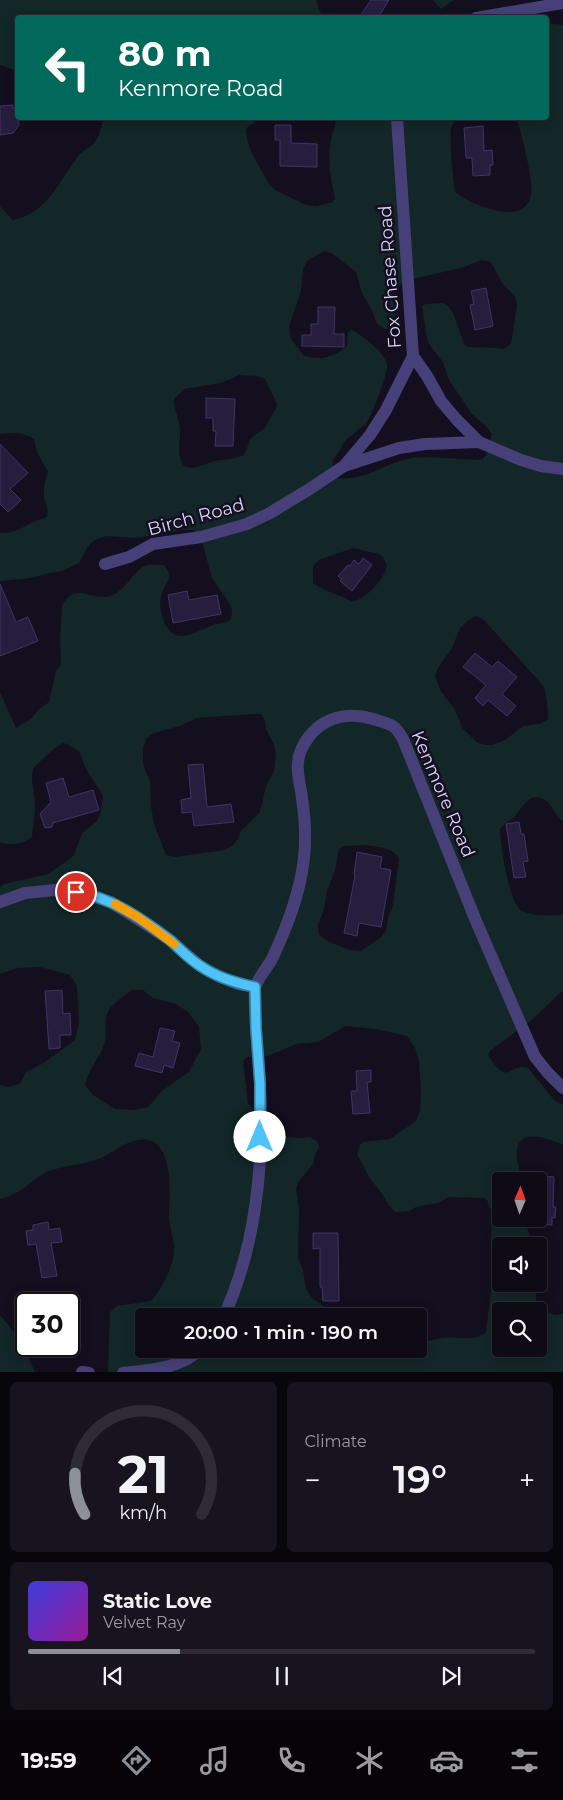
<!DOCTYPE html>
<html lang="en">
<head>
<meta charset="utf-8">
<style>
	:root { --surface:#0e0b17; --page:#171420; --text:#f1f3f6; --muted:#9b9ba1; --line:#2e2b36; --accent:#8c9099 }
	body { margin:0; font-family:Montserrat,sans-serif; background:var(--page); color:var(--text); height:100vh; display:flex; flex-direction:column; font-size:19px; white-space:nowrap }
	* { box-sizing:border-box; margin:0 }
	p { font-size:16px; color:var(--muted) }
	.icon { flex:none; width:28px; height:28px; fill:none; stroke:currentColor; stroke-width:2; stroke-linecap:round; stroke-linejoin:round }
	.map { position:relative; height:1372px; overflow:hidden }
	.panel { display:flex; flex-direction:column; gap:10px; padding:10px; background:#08060d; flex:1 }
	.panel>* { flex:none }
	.hud { position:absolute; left:15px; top:15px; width:534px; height:105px; border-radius:5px; box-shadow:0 2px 12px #0003,0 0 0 1px var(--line); background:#00695c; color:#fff; overflow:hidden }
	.needle { width:32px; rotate:2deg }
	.controls { position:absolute; left:492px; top:1172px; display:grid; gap:10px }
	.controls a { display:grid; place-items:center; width:55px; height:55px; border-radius:5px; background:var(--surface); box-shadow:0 2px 12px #0003,0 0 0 1px var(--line); font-size:25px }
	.speed { position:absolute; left:15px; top:1292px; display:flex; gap:10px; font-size:25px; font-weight:700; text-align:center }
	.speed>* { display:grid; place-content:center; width:65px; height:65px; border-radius:50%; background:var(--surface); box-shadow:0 2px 12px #0003,0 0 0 1px var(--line); line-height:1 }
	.speed .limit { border:2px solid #111; border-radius:8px; background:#fff; color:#111 }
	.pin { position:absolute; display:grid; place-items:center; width:42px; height:42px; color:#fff; margin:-21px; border:2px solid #fff; border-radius:50%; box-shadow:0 1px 5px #0007 }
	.me { position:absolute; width:55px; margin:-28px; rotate:0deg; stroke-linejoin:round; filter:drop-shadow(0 0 4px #0008) }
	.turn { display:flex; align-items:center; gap:18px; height:105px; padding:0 20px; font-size:22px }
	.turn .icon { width:65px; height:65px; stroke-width:2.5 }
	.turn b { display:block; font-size:35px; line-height:42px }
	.big { font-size:38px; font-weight:600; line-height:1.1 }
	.panel .widget { flex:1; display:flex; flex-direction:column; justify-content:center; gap:8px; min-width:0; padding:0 18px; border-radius:8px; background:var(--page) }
	.panel .dial { align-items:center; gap:0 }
	.dial svg { height:130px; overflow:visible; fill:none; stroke:var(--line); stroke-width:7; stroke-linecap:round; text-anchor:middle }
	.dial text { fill:var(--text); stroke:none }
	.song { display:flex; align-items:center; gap:15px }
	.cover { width:60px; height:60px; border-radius:8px; background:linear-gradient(135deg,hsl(240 70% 55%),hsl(300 70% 35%)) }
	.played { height:5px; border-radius:2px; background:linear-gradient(90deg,var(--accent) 30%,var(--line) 30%) }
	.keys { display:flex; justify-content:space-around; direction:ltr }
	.heat { display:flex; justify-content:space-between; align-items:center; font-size:28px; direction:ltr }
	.panel .tiles { flex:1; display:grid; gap:10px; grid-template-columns:1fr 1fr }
	.widget:last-child { grid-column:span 2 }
	.trip { position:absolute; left:135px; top:1308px; width:292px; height:50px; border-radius:5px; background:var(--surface); box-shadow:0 2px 12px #0003,0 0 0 1px var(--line); font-weight:600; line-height:50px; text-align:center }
	.tabs { display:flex; height:80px; justify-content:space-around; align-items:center; background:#060409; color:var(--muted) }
	.tabs .icon { width:35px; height:35px }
	.tabs .active { color:var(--accent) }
	.tabs b { font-size:22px; color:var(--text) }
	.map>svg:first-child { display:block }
</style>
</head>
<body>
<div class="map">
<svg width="563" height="1373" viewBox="0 0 563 1373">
	<rect width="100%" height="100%" fill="#130f1f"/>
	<!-- green -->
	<path fill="#132728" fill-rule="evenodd" d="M0,0h316l5,14 4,3 -307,1 -1,53 -17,-6z
		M433,0h22l-3,1 -11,8z
		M546,23l17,2v796c-8,-6 -11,-16 -18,-21 -15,-10 -22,7 -30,16 -4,5 -11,7 -15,13 0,15 9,73 21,81 11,7 30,5 42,5v75l-30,29 -43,32 -2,4c21,34 21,7 40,13l26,32 9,5v40c-13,-6 -43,-18 -46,5 -2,10 4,21 3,31h-19v38h23l9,27h-32v38h37c-2,8 -4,20 1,27l17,4 7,-1v58h-455l2,-60 7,-6 34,-5c12,-14 24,-36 23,-55 -1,-12 -6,-22 -5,-34 1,-22 5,-78 -31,-72 -14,2 -25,13 -37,18 -17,7 -35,7 -52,13 -12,4 -20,15 -31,21 -6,3 -12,5 -18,7v-114l7,2 13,-3 6,-12 16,-8 33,-24 4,-18 -2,-36 -7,-11 -30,-8 -23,1 -17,6v-87l5,-3 43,-10 23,-16 3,-3 8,-22 14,-11 4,-7 3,-18 -2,-5 -15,-23 -7,-18 -12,-7 -4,-1 -8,5 -21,19c-5,13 1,24 1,37 0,11 -2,22 -3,33 -8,7 -22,9 -32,5v-150l16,36 15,-9 7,-9 11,-8 7,-31 5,-7 -1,-26 2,-32c13,-26 30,-4 48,-10 16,-5 23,-25 35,-30 5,-3 13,0 19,-1 11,13 1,17 -3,31 -2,8 0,18 3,26 11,25 31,10 49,3 6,-2 13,-1 18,-6l1,-8 -1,-5 -19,-28 -12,-44 -8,-4h-9l-47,8 -30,-2 -13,5 -6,7 -8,15 -17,8 -13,2 -18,5 -31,3v-48c17,1 22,-7 36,-12 4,-2 7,-2 11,-4 2,-8 -1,-13 -3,-20 -1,-9 1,-17 4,-25l-11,-20 -3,-13c-9,-7 -23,-6 -34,-5v-228l12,14c35,-6 46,-37 65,-62 4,-7 12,-9 17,-15 6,-6 7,-18 10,-25h158l-14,8 -2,4 1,9 4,13 18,32 6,6 31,15 10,1 17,-4 2,-4c-4,-20 -8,-38 -4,-58 1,-10 6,-11 4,-22h123c-3,2 -5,5 -7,9 -2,8 2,55 4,65 15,12 71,37 76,2 3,-15 -10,-59 -14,-76h29zM324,251l9,3 23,18 6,21 10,17 5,14 8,5 9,-1 2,-3 -3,-31 1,-4 10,-9 57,-13 21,-8 9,2 11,21 13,13 2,9 -6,39 -8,5c-13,-3 -26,0 -38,-3l-12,-33 -6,-8 -4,-2 -17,1 -4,2 5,33 4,8 12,15 6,18 23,34 14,12 6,8 -6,21 -3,4 -8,1c-18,-1 -45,-4 -63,-2 -26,4 -47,24 -74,20 -5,-6 -6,-11 -5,-19 6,-5 8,-13 13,-19 7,-7 17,-12 23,-21 4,-8 20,-48 18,-55 -2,-11 -25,-29 -35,-34l-4,2 -1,14c-13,11 -25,15 -43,10l-13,-17 -2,-13 12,-35 2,-22 4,-8zM239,375l18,1 8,3 12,25 -1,4 -11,20 -14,10 -7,17c-9,4 -15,4 -24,5 -12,2 -24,11 -36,6 -10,-15 -1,-28 -5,-44 -2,-9 -6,-14 -5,-23l10,-10 37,-6zM353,548l26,6 4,3 4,8c-3,15 -20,33 -35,37 -13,-8 -27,-10 -39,-19v-17l6,-6zM476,616l8,4c15,17 30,33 45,50 5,6 12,12 15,18 2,4 5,27 4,31l-8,5 -17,2 -18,14 -12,5h-7l-8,-2 -15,-14 -9,-21 -14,-18 -5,-14 3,-8 14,-20 8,-20 7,-7zM252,714h9l4,6 1,9 8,16 2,9 -2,17 -8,15 -6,26 -19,19 -3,8 -6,7 -7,4 -51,7 -8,-2 -12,-31 -3,-18 -1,-25 -7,-17v-17l4,-9 7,-5 26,-7 17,-8zM365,845c12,2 27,2 34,13l-6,47 -5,13 -2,13 -6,7 -19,13 -12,-1 -24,-10 -6,-6 -1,-9 6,-16 3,-18 8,-21 4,-21 4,-3zM133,990h10l10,8 23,6 12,8 11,15 2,22 -12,23 -26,18 -15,17 -12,3 -21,-1 -22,-14 -8,-10c3,-16 16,-28 20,-44 2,-9 -2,-22 4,-31 3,-6 18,-17 24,-20zM345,1026l31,3 31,7 8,12 4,13 2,30 -1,20 -4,10 -26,18 -27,3 -3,3 -3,9 12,23 14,18 6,11 7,6 13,-1 7,-4 21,-4 12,-6 34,1 4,2 5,13 -1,31 3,23 -8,65c-9,10 -31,4 -44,6 -8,1 -14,4 -23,4v7h-275v-33h237l-6,-5 -13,-3 -27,3 -9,-3 -15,-11 -5,-8 -3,-19 -5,-12 1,-50 -3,-19 3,-8 14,-17 2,-9 4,-8 -1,-5 -8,-5c-45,6 -21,-17 -41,-25 -4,-1 -11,-1 -15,-2l-6,-7 -5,-42 4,-4 21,-1 28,-12 22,-2zM501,1311h38v38h-38z
		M0,1315l21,26 14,31h-35z"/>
	<!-- building -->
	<path fill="#271e3e" stroke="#413367" d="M371,0h18l-11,18h-19z
		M13,105v4l5,-1 1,17 -6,8 -13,2v-29z
		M275,125h16v18l26,1v23l-37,-1v-26h-5z
		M483,126l1,25 8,-1 1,15h-3v10l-17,1 -1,-18h-6l-2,-30z
		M486,288l7,38 -18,4 -5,-25 4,-1 -3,-13z
		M318,307h17l-1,27h10v13l-42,-1v-11h9v-11h7z
		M206,398l29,1 -2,47h-18l1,-15h-3v-13h-7z
		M0,444l28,29 -18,16 11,11 -13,12 -8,-8z
		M363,558l9,7 -20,26 -12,-10 2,-2 -4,-3 10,-11 2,1 4,-6 5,4z
		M0,584l16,38 12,-5 10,24 -38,15z
		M187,591l2,9 28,-5 4,19 -48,9 -5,-28z
		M475,653l17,14 6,-6 19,16 -15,17 14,12 -9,10 -19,-16 -5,6 -8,-8 11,-13 -23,-18z
		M203,764l4,43 24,-3 3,18 -40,4 -2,-14 -10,1 -1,-13 10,-2 -3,-33z
		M63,778l6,19 24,-7 6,20 -46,13 -1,4 -7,1 -5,-14 11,-12 -5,-19z
		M519,822l2,12h3l4,27 -5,1 3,15 -12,1 -8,-54z
		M357,852l25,5 -2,11 11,2 -10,57 -22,-4 -2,13 -13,-3 11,-57 -1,-2z
		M62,990l1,24 7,-1 1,22h-11v13l-11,1 -4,-58z
		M160,1028l15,3 -3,10 8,2 -7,25 -9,-3 -2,8 -27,-7 4,-13 14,4z
		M371,1070v12h-4l3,31 -17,1 -2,-23h6l-1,-20z
		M540,1176l14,1 -1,30h3l-1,11 -3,-1v8l-13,-1z
		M48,1222l1,8 11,-2 2,14 -11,1 6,33 -15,2 -6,-34 -8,1 -2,-14 7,-1v-5z
		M313,1233h25l1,68h-16l-1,-14h-2v-39l-7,1z"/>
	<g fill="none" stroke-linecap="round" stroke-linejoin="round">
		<!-- minor -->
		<path stroke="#474078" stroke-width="12" d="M476,18l87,-15
			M397,118l16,238 14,20 14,25 16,19 22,22 42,18 20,6 22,3
			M344,466l55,-18 26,-4 54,-2
			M105,564l24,-7 24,-13 48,-7 46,-13 23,-11 38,-23 36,-24 26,-31 16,-25 27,-54
			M0,902l25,-9 30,-3 30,4 26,8 59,38 30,26 20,11 18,7 17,3
			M224,1316c33,-72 40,-155 36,-233 -1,-24 -4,-48 -5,-72 0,-7 -1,-16 0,-23 2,-9 12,-20 17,-29 15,-32 28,-65 32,-101 2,-19 1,-41 -2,-60 -2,-16 -8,-32 -1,-48 14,-30 41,-40 72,-31 6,2 16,4 21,8 4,3 7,9 9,12l73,182 59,136 13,16 15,15
			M82,1372l7,1
			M123,1373c25,-3 59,-4 77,-24"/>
	</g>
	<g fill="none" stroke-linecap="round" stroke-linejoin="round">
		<!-- route casing -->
		<g stroke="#337fa1" stroke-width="12">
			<path id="route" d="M76,892c35,5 66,27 94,48 10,9 20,20 32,27 16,11 34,16 53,20l1,42 4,55v53"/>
		</g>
		<!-- route -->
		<use href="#route" stroke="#4fc3f7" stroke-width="9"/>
		<!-- slow -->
		<path stroke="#f59e0b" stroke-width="9" d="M115,904l24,14 35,26"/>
	</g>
	<g text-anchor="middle" stroke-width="5" stroke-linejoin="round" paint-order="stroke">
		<!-- street labels -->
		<g font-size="18" fill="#dbd3f9" stroke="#130f1f">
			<text transform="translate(390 277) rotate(-94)" y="6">Fox Chase Road</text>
			<text transform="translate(196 517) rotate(-15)" y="6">Birch Road</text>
			<text transform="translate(443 794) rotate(67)" y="6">Kenmore Road</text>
		</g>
	</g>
</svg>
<div class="controls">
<a><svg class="needle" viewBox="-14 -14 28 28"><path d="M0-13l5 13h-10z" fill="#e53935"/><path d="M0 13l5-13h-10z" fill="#9b9ba1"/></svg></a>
<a><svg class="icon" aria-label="sound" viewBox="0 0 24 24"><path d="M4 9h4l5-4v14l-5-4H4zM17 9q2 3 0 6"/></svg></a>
<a><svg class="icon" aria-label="search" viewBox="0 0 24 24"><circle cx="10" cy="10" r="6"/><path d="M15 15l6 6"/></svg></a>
</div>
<div class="speed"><div class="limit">30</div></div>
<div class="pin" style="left:76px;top:892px;background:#d93025"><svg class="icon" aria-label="arrive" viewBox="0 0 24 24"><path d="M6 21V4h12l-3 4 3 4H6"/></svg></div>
<svg class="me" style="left:260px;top:1137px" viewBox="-20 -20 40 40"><circle r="19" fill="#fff"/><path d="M0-13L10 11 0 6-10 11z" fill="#4fc3f7"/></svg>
<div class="trip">20:00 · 1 min · 190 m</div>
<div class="hud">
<div class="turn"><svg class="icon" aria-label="left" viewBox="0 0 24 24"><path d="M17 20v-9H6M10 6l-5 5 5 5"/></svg><div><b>80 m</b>Kenmore Road</div></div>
</div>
</div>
<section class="panel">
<div class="tiles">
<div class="widget dial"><svg viewBox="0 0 100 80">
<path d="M14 69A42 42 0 1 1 86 69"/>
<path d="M14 69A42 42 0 0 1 8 44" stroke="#8c9099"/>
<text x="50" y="56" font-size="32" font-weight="700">21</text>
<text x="50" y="72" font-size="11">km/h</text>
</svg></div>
<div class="widget"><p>Climate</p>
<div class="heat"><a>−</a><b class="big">19°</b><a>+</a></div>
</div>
<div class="widget">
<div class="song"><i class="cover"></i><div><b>Static Love</b><p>Velvet Ray</p></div></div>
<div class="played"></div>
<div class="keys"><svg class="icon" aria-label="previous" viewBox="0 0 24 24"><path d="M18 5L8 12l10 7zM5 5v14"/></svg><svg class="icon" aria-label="pause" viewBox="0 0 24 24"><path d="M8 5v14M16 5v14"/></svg><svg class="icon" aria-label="next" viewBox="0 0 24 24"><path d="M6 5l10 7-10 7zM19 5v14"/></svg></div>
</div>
</div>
</section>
<nav class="tabs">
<b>19:59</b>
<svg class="icon active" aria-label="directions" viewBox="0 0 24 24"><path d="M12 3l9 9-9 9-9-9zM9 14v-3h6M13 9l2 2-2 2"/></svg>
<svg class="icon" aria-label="music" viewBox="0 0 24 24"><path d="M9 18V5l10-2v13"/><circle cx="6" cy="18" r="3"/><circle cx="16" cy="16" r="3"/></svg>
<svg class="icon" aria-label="phone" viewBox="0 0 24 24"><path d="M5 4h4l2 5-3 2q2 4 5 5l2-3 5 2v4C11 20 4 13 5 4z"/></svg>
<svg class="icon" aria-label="climate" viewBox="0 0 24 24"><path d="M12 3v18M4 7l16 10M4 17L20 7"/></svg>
<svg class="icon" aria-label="car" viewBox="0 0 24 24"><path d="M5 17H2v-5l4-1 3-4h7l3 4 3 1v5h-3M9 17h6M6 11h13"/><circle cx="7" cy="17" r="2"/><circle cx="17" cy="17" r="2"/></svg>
<svg class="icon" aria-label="filters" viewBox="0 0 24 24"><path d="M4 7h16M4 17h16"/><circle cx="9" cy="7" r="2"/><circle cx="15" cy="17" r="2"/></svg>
</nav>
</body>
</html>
